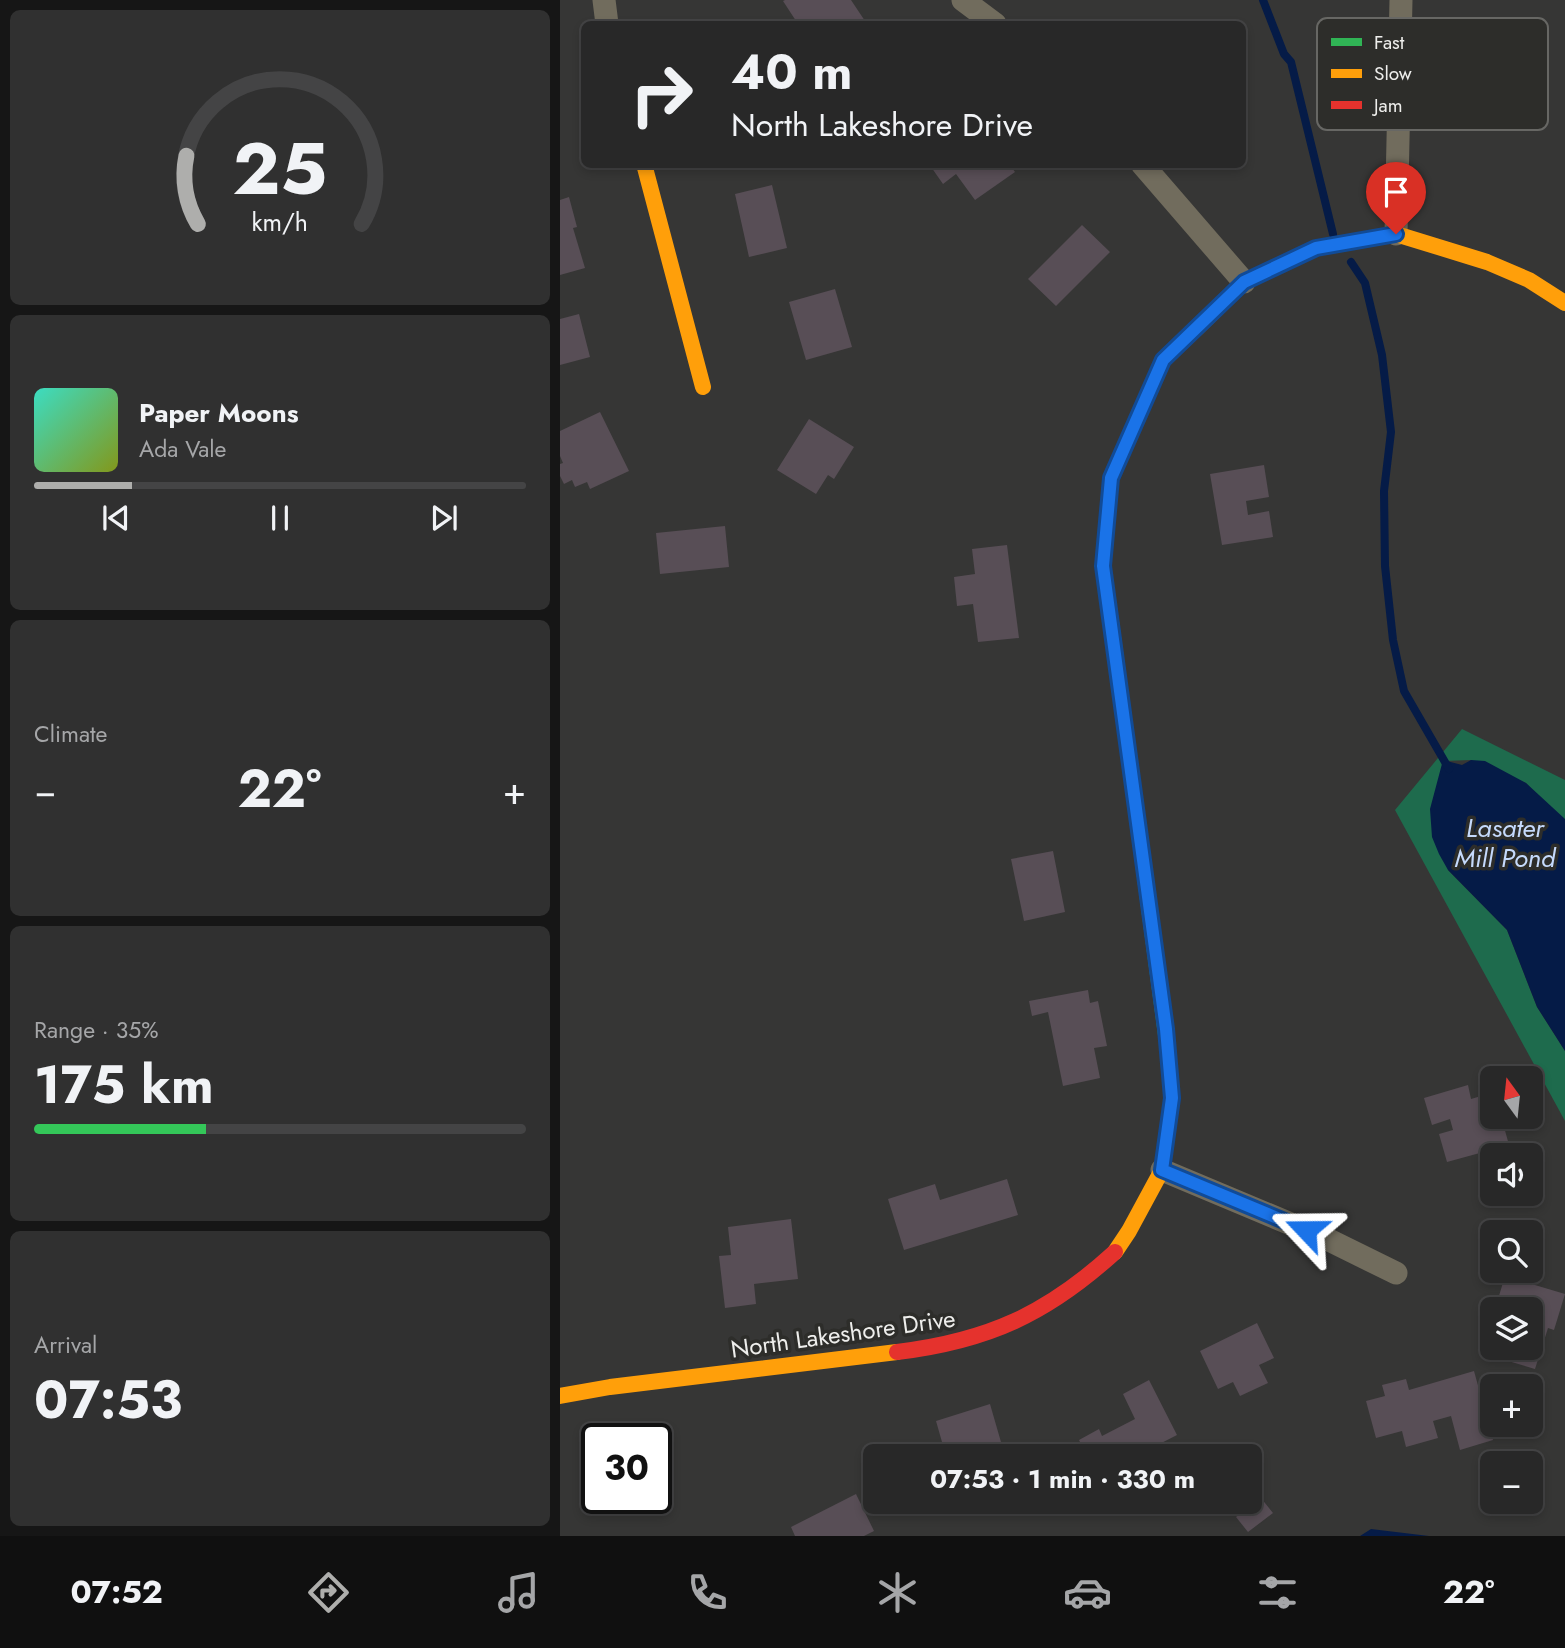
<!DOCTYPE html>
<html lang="en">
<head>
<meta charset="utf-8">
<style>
	:root { --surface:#282828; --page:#303030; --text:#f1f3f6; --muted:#a5a6a8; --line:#444445; --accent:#aeaeac }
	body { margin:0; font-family:Jost,sans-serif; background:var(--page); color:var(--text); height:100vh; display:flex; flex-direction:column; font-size:26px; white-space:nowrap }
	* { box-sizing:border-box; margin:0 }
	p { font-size:23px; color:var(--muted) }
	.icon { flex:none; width:38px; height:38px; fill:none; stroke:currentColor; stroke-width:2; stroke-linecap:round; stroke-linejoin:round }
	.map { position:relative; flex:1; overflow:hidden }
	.details { display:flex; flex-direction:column; gap:10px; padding:10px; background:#161616; width:560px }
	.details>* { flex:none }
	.guide { position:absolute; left:21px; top:21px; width:665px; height:147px; border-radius:10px; box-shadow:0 4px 10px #0003,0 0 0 2px var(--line); background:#282828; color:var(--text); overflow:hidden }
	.needle { width:46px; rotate:345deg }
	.fabs { position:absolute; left:920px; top:1066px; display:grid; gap:14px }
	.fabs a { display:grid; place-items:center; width:63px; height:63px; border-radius:10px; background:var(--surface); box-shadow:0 4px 10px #0003,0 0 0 2px var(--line); font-size:35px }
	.speed { position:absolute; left:21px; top:1423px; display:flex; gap:14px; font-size:35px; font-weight:700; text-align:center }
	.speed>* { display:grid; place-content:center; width:91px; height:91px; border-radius:50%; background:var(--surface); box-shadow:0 4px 10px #0003,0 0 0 2px var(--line); line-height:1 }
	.speed .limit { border:4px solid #111; border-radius:10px; background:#fff; color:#111 }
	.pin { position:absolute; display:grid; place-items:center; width:60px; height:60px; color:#fff; margin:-72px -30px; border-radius:50% 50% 50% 0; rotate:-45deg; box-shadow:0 0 7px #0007 }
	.pin .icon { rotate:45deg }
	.me { position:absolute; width:77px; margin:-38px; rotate:293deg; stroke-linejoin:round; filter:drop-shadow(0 0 5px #0008) }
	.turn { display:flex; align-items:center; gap:24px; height:147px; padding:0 35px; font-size:32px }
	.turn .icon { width:91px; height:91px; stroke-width:2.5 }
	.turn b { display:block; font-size:49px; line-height:60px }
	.big { font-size:52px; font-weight:700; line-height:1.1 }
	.details .card { flex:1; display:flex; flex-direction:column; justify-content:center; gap:10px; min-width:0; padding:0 24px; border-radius:10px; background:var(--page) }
	.details .dial { align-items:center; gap:0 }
	.dial svg { height:182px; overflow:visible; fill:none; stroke:var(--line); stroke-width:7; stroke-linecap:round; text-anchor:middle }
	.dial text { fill:var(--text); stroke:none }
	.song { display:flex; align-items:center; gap:21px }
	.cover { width:84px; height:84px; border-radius:10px; background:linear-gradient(135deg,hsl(170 70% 55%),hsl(70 70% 35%)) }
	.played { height:7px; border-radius:4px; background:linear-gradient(90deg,var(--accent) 20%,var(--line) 20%) }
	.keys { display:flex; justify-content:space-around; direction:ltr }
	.heat { display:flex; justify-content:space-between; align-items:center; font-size:38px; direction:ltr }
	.charge { height:10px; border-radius:5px; background:linear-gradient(90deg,#34c759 35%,var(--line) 0) }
	.trip { position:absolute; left:303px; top:1444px; width:399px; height:70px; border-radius:10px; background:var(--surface); box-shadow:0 4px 10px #0003,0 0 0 2px var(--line); font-weight:700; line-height:70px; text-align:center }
	.tabs { display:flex; height:112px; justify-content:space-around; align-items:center; background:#101010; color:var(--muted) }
	.tabs .icon { width:49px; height:49px }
	.tabs .selected { color:var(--accent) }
	.tabs b { font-size:32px; color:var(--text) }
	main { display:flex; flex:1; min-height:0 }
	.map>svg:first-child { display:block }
</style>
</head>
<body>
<main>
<section class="details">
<div class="card dial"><svg viewBox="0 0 100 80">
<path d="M14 69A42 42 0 1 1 86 69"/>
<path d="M14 69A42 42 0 0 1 9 39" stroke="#aeaeac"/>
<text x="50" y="56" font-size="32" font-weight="700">25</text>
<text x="50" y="72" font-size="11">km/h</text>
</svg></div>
<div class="card">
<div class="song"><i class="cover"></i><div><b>Paper Moons</b><p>Ada Vale</p></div></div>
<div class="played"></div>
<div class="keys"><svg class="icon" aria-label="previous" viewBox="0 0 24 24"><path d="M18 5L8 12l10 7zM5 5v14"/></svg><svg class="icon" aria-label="pause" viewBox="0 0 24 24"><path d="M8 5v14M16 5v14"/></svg><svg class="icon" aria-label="next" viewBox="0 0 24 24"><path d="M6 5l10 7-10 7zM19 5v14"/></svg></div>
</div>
<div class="card"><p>Climate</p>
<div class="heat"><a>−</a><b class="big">22°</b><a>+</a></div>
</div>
<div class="card"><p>Range · 35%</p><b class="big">175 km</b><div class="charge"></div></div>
<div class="card"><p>Arrival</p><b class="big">07:53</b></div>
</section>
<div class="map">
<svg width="1005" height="1536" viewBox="0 0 1005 1536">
	<rect width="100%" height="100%" fill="#363635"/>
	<!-- forest -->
	<path fill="#1e6b4d" d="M902,729l103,51v47l-39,-44 -55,-23 -28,1 5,109 59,60 30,77 28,44v70l-170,-311z"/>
	<!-- water -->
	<path fill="#051b47" d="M883,760l19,5 9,-5 14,1 41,22 39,36v232l-28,-44 -30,-77 -59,-60 -9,-16 -7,-17 -2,-28z
		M811,1529l58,7h-69z"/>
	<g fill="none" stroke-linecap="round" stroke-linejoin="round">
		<!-- stream -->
		<path stroke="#051b47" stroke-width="8" d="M703,0l21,54 7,8 42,172
			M791,262l14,21 17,72 9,77 -7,59 1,75 8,74 11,51 45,78"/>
	</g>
	<!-- building -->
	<path fill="#584e56" d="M225,0h66l16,24h-69l-15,-23z
		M369,164h80l6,8 -40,28 -19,-26 -13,10z
		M212,185l15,63 -38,9 -14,-63z
		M9,197l8,30 -4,1 12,40 -25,7v-75z
		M522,225l28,27 -54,54 -28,-27z
		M275,289l17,58 -46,13 -17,-58z
		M19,314l11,43 -30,8v-46z
		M40,412l29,59 -39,18 -3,-7 -12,5 -3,-7 -8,4 -4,-8v-12l3,-1 -3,-7v-25z
		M249,419l45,28 -20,32 -6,-4 -12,19 -39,-24z
		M704,465l5,32 -23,4 2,14 21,-4 4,26 -51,8 -12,-71z
		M165,526l4,41 -69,7 -4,-41z
		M447,545l12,93 -41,4 -5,-38 -16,2 -3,-29 21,-3 -3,-25z
		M493,851l12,61 -41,9 -13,-62z
		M528,990l2,13 8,-2 9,45 -13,2 6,30 -37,8 -15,-74 -16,4 -3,-15z
		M908,1085l3,14 10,-3 5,19 7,-2v3h8l8,29 -62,17 -8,-28 14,-4 -3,-11 -18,6 -8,-27z
		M447,1179l11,36 -114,35 -16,-51 47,-15 5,16z
		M231,1219l7,60 -44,5 2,20 -31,4 -6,-52 12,-1 -3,-28z
		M945,1276l60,18 -11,36 -6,-2 -13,41 -54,-16 11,-35 1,30h38v-39h-36z
		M697,1323l17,35 -15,7 9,18 -28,13 -7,-14 -15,7 -18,-38z
		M914,1371l19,69 -33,10 -9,-34 -18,5 5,17 -32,9 -4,-16 -26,7 -10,-37 19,-5 -3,-11 24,-6 3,11z
		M589,1380l28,55 -41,21h-49l-8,-16 20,-11 3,7 33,-17 -12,-25z
		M430,1404l13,45 -14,4 1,3h-44l-10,-35z
		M296,1494l18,37 -10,5h-69l-4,-9z
		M701,1498l12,15 -25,19 -12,-15z"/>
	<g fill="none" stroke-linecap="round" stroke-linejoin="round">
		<!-- street -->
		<path stroke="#716c5d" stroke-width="23" d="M44,0l3,24
			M403,0l32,24
			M582,164l102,118
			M836,234l5,-234
			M602,1170l167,70 67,33"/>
		<!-- fast -->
		<path stroke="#30b455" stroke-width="16" d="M551,622l57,428"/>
		<!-- slow -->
		<path stroke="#ff9f0a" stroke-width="16" d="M84,164l59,223
			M636,329l48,-47 72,-34 80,-14 91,28 42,18 36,23
			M555,1252l14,-21 33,-61 10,-72 -4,-48
			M0,1396l50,-9 287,-35"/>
		<!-- jam -->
		<path stroke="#e5322d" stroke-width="16" d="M551,622l-8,-56 8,-88 52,-118 33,-31
			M337,1352c91,-11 150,-38 218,-100"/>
	</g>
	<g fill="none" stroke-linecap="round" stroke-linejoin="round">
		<!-- route casing -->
		<g stroke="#114b97" stroke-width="18">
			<path id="route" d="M746,1230l-144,-60 10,-72 -6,-69 -63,-463 8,-88 52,-118 81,-78 72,-34 80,-14"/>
		</g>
		<!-- route -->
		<use href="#route" stroke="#1a73e8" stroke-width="12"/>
	</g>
	<g text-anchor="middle" stroke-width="7" stroke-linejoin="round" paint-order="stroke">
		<!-- street labels -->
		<g font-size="24" fill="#eeeeec" stroke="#2d2d2a">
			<text transform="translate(283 1334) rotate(-8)" y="8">North Lakeshore Drive</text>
		</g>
		<!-- water labels -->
		<g font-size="26" font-style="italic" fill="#c5dafc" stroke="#2d2d2a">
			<text x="945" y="837">Lasater<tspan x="945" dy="30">Mill Pond</tspan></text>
		</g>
	</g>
	<!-- legend -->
	<rect x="757" y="18" width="231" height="112" rx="10" fill="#2d2d2a" stroke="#676764" stroke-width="2"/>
	<rect x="771" y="38" width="31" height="8" fill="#30b455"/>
	<rect x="771" y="69" width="31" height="9" fill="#ff9f0a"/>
	<rect x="771" y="101" width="31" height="8" fill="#e5322d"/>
	<g font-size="19" fill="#eeeeec">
		<text x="814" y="49">Fast</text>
		<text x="814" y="80">Slow</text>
		<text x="814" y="112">Jam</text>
	</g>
</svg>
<div class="fabs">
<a><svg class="needle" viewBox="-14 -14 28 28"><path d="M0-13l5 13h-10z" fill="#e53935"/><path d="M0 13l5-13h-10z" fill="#a5a6a8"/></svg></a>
<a><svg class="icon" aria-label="sound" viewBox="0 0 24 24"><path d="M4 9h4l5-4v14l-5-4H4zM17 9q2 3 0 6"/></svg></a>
<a><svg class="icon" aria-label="search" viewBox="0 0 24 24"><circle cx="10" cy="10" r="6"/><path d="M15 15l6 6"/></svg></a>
<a><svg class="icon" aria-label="layers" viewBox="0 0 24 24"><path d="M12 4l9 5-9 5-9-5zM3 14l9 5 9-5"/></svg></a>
<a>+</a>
<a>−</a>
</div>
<div class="speed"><div class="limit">30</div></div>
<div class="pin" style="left:836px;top:234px;background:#d93025"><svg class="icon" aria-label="arrive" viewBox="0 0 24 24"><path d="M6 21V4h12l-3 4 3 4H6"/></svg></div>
<svg class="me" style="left:746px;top:1230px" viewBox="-20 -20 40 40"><path d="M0-17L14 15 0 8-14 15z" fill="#1a73e8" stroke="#fff" stroke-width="4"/></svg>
<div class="trip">07:53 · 1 min · 330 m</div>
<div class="guide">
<div class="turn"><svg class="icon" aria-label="right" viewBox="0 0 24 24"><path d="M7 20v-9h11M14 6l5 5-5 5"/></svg><div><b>40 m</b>North Lakeshore Drive</div></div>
</div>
</div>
</main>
<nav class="tabs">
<b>07:52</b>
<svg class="icon selected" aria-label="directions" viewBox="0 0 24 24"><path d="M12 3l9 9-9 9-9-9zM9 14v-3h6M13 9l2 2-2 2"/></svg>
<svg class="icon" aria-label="music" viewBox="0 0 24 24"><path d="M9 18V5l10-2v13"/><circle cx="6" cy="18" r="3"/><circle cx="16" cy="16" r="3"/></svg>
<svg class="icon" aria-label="phone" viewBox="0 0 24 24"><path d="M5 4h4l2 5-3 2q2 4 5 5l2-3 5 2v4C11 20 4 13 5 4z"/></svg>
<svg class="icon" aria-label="climate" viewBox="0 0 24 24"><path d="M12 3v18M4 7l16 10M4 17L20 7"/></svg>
<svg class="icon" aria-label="car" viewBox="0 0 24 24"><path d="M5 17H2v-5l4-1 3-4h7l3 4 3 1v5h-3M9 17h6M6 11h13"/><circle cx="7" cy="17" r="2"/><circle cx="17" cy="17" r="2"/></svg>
<svg class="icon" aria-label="filters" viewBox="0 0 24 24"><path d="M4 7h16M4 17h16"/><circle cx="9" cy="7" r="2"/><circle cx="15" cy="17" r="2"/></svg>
<b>22°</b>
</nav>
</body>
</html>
